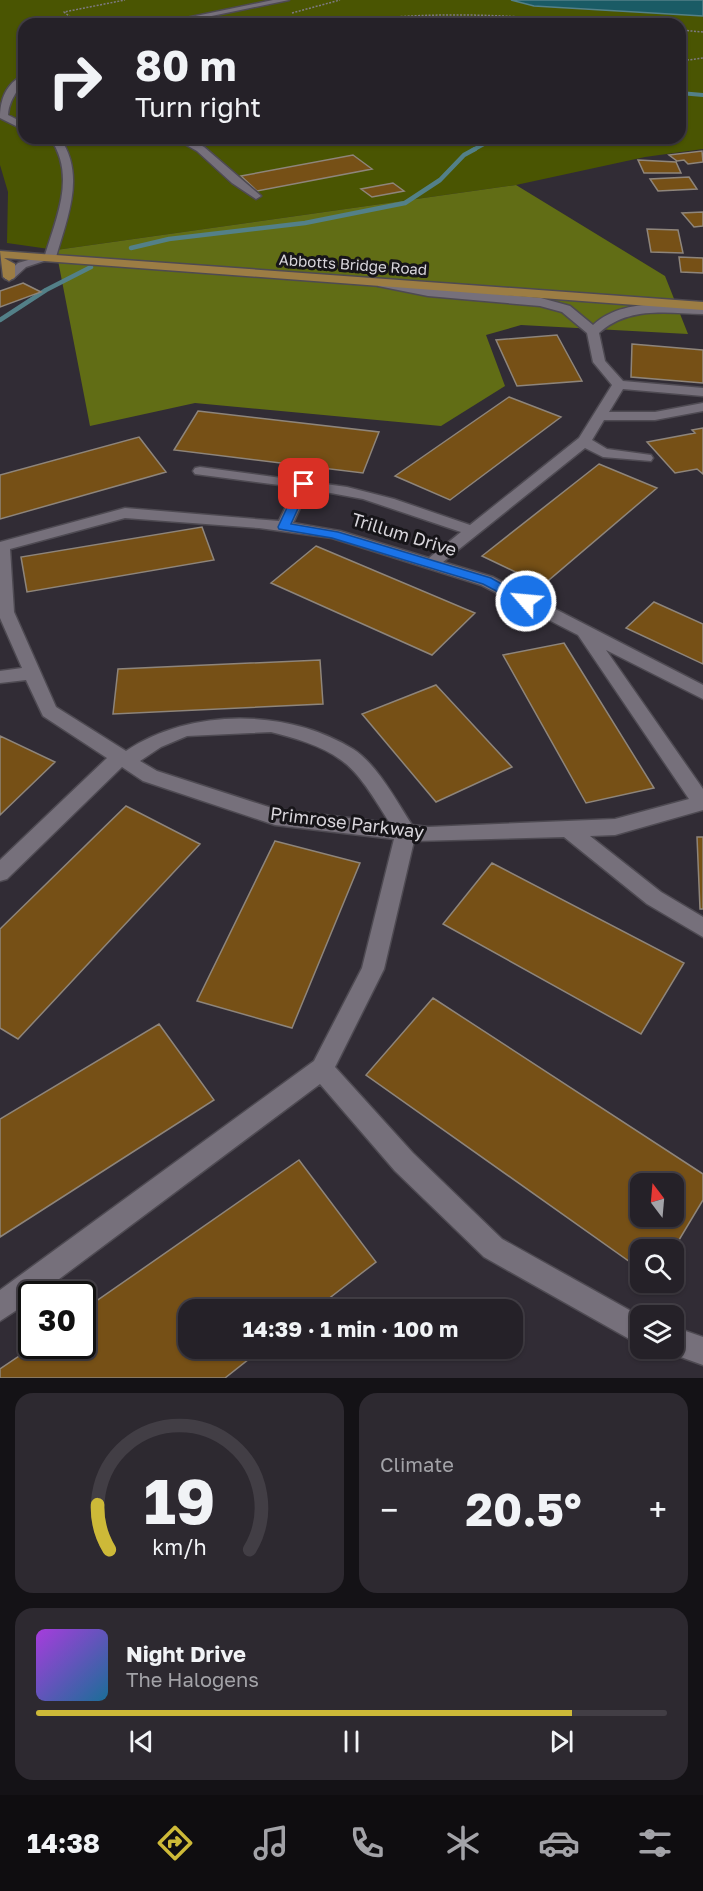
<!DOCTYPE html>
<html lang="en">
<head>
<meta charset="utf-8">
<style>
	:root { --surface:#252128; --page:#2d2930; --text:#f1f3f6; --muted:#a3a3a8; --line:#423e45; --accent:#cdb938 }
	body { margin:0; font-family:"Golos Text",sans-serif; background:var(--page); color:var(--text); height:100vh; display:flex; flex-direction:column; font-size:22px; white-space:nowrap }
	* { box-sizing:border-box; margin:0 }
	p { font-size:20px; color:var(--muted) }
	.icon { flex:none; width:33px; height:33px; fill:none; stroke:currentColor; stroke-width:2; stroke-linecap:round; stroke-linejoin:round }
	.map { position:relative; height:1378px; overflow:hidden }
	.side { display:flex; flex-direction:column; gap:15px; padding:15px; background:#141216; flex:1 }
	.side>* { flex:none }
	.banner { position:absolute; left:18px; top:18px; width:668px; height:126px; border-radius:18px; box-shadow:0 2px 4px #0004,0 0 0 2px var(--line); background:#252128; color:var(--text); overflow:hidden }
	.needle { width:39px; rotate:344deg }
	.controls { position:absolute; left:630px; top:1173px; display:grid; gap:12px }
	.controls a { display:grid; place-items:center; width:54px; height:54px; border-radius:12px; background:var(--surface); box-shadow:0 2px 4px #0004,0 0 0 2px var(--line); font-size:30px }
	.speed { position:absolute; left:18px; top:1281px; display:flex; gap:12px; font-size:30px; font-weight:700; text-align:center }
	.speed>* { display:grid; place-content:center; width:78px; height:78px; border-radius:50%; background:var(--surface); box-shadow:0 2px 4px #0004,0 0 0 2px var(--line); line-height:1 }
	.speed .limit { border:3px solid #111; border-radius:9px; background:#fff; color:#111 }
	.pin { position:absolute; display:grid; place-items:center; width:51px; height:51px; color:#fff; margin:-26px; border-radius:12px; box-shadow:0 3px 9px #0006 }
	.me { position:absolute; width:66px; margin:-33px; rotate:297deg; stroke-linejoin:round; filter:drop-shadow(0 0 4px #0008) }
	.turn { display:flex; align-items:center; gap:21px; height:126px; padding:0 18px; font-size:27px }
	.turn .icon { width:78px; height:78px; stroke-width:2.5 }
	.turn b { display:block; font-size:42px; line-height:51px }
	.big { font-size:45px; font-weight:700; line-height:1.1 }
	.side .widget { flex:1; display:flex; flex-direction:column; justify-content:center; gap:9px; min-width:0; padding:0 21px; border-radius:18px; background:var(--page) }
	.side .dial { align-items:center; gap:0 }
	.dial svg { height:156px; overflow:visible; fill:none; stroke:var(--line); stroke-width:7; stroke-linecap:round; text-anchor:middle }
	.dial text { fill:var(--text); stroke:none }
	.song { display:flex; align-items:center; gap:18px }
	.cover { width:72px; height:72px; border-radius:9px; background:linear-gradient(135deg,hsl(280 70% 55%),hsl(200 70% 35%)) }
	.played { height:6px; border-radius:3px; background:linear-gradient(90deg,var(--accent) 85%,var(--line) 85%) }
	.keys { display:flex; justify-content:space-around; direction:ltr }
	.heat { display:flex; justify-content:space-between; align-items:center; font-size:33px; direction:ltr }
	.side .tiles { flex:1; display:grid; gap:15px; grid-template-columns:1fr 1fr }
	.widget:last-child { grid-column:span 2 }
	.trip { position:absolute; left:178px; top:1299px; width:345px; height:60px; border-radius:18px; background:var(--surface); box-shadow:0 2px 4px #0004,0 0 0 2px var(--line); font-weight:700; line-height:60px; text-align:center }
	.dock { display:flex; height:96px; justify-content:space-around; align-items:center; background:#0f0d10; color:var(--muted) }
	.dock .icon { width:42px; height:42px }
	.dock .on { color:var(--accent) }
	.dock b { font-size:27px; color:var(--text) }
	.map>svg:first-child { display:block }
</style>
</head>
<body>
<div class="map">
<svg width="703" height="1378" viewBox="0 0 703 1378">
	<rect width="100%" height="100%" fill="#312c35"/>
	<!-- green -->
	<path fill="#4a5502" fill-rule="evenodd" d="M0,0h703v149l-58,8 -129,28 -460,65 -49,-7 1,-51 -8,-27zM24,24h656v114h-656z"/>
	<!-- forest -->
	<path fill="#616d15" d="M516,185l149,91 23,58 -167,-9 -35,10 19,51 -64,40 -246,-23 -105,23 -34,-176z"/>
	<!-- water -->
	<path fill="#1a5b65" stroke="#538088" stroke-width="1.5" d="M511,0h192v16l-169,-10z"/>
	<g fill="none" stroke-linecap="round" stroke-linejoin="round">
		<!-- stream-far1 -->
		<path stroke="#538088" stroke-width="4" d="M680,93l23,2
			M473,150l22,-12"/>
		<!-- stream -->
		<path stroke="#538088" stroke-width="4.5" d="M131,248l38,-9 136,-16 100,-20 35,-23 24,-25 11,-6
			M0,320l46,-30 45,-23"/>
	</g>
	<!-- building -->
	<path fill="#765016" stroke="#8e857b" stroke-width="1.5" fill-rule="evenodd" d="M702,151l1,11 -15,2 -4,-4 -7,1 -8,-6z
		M353,155l19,14 -115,22 -16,-15z
		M638,160l38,2 5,11h-37z
		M689,177l8,12 -39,2 -8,-12z
		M393,183l11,8 -32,6 -11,-8z
		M703,212v14l-9,1 -12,-14z
		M647,229l31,1 5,23 -32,-1z
		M679,257l24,1v15l-22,-1z
		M23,283l18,9 -41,15v-16z
		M557,335l25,46 -65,5 -21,-46z
		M632,344l71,6v33l-72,-6z
		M509,397l52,20 -111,83 -55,-24z
		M198,411l181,21 -16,41 -189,-23z
		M703,428v46l-6,-5 -22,4 -28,-31 48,-9 -3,-3z
		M139,437l27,35 -166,47v-44z
		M599,464l58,24 -114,97 -61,-29z
		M202,527l12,33 -187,32 -6,-35z
		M316,546l159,67 -43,42 -161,-72z
		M654,602l49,22v40l-77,-36z
		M564,643l90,145 -68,15 -83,-148z
		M320,660l3,44 -210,10 5,-45z
		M436,685l76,82 -76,35 -74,-88z
		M0,736l55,26 -55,53z
		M126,806l74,38 -182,195 -18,-11v-99z
		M697,837h6v72h-3z
		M275,841l85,22 -68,165 -95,-27z
		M492,863l192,100 -43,71 -198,-110z
		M433,998l270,176v26l-30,50h-33v19l-274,-194zM640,1184h34v32h-34z
		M159,1024l55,76 -214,137v-118z
		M299,1160l77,102 -62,48h-125v38h74l-38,30h-225v-9l34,-23h48v-35z"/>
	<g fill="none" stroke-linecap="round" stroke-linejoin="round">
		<!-- minor casing -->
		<g stroke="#4e4a52" stroke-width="3">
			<path id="minor" d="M273,0h16l-116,24h-16z
				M24,75c0,11 -15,21 -16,40l16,8v7l-24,-12c0,-18 6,-35 24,-43z
				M50,138h10c26,37 7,80 -4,119l-30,10 -13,12h-8v-4l13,-12 27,-8c12,-39 31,-80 5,-117z
				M174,138h13l17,9 57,49 -5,3 -24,-16 -35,-32z
				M382,280l46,8 113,10 29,8 23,19c29,-27 73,-20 110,-19v8c-36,-1 -75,-8 -104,19l6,28 18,20 80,7v8l-80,-7 -14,23h46l48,-9v8l-48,9h-51l-12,20 15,9 44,6 2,3 -2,3 -48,-4 -18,-9 -142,114 50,15 210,108v14l-97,-49 97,139v21l-88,25 -25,1 71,56 42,25v20l-56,-33 -83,-67 -150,4 -30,128 -49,98 78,86 89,86 138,77v29l-156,-88 -89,-86 -75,-87 -281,210h-7v6l-32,21v-31l314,-229 48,-93 32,-129 -119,-14 -132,-44 -21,-14 -115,112 -7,2v-21l107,-102 -64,-42 -17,-36 -26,3v-12l22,-3 -22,-50v-76l125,-34 154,13 16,-34 -100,-13 -2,-3 2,-3 5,-1 147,20 47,12 76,26 109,-87 33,-53 -19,-23 -6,-29 -25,-21 -22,-6 -112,-10 -50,-10v-4zM309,489l54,10 98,33 -32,26 -89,-27 -47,-8zM125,518l134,10 73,10 149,47 97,50 111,164 -74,20 -187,8 -16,-2c-15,-23 -35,-61 -59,-76 -66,-41 -163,-41 -227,2l-70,-44 -42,-95 -4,-63zM271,732c23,6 50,13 70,28 20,14 35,42 49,63l-115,-14 -118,-38 -17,-10 21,-14 26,-11z
				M674,1327l29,10v28l-39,-14 -1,-3h11z"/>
		</g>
		<!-- major casing -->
		<g stroke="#4e4a52" stroke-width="3">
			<path id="major" d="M0,251l703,51v8l-699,-52 11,6v13l-6,4 -6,-4z"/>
		</g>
		<!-- path -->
		<path stroke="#7e7a82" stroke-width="1.5" stroke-dasharray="2 1.5" stroke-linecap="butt" d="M292,13l48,-13
			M79,24l-15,-12 61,-12
			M257,24l10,-6
			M331,24c91,-14 180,-10 271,0
			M680,30l23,2
			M680,61l23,-3"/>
		<!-- minor -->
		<use href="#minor" fill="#76707b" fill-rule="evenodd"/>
		<!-- major -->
		<use href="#major" fill="#9c7d44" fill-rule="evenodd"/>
	</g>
	<!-- route -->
	<path fill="#1a73e8" stroke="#114b97" stroke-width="1.5" d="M304,481l5,3 -18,40 47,8 153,46 41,23 -2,3h-9l-38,-20 -151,-46 -53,-9 -1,-2 20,-43z"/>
	<g text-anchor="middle" stroke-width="6" stroke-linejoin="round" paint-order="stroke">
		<!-- far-street labels -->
		<g font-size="15" fill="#d8d5db" stroke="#171519">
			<text transform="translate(353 265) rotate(4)" y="5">Abbotts Bridge Road</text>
		</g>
		<!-- street labels -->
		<g font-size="18" fill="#d8d5db" stroke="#171519">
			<text transform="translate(404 535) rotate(17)" y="6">Trillum Drive</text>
			<text transform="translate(347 823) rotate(7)" y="6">Primrose Parkway</text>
		</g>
	</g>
</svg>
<div class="controls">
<a><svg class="needle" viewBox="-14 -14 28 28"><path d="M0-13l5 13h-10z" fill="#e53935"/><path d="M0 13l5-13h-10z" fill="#a3a3a8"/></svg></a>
<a><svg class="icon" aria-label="search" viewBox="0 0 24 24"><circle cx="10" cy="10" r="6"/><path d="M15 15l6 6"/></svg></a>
<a><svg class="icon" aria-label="layers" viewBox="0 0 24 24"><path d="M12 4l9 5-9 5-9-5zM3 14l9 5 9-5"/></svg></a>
</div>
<div class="speed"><div class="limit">30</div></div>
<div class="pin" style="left:304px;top:484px;background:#d93025"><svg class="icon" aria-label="arrive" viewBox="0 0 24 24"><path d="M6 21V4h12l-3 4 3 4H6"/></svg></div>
<svg class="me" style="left:526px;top:601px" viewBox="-20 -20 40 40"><circle r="17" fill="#1a73e8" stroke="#fff" stroke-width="3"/><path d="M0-11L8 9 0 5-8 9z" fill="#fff"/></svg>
<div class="trip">14:39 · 1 min · 100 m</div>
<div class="banner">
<div class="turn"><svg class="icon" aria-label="right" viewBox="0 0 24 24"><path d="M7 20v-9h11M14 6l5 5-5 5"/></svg><div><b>80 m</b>Turn right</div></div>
</div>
</div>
<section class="side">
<div class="tiles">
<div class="widget dial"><svg viewBox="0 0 100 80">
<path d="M14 69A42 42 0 1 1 86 69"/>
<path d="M14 69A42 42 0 0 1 8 46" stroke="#cdb938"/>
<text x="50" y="56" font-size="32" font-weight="700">19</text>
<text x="50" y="72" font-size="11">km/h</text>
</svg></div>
<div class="widget"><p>Climate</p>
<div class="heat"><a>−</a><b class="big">20.5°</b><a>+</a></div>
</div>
<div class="widget">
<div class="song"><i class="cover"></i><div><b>Night Drive</b><p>The Halogens</p></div></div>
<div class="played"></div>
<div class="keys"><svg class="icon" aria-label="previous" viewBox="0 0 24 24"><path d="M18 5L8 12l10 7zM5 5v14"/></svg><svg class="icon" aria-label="pause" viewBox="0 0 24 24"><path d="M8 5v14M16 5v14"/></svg><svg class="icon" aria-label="next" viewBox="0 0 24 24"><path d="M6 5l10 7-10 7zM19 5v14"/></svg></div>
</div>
</div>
</section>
<nav class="dock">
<b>14:38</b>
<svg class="icon on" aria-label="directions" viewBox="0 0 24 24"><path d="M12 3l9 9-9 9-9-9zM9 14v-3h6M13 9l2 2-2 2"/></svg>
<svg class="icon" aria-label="music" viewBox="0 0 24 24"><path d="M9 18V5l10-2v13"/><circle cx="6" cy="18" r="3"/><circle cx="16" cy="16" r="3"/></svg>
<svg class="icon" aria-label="phone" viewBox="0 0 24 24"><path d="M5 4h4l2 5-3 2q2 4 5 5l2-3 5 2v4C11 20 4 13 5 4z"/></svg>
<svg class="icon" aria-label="climate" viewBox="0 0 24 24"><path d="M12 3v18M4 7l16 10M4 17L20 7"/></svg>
<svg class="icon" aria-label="car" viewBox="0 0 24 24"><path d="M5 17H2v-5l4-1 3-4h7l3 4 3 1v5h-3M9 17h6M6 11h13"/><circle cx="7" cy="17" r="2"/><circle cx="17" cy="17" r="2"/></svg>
<svg class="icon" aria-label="filters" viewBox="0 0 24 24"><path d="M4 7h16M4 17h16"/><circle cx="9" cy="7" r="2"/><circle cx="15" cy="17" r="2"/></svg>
</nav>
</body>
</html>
